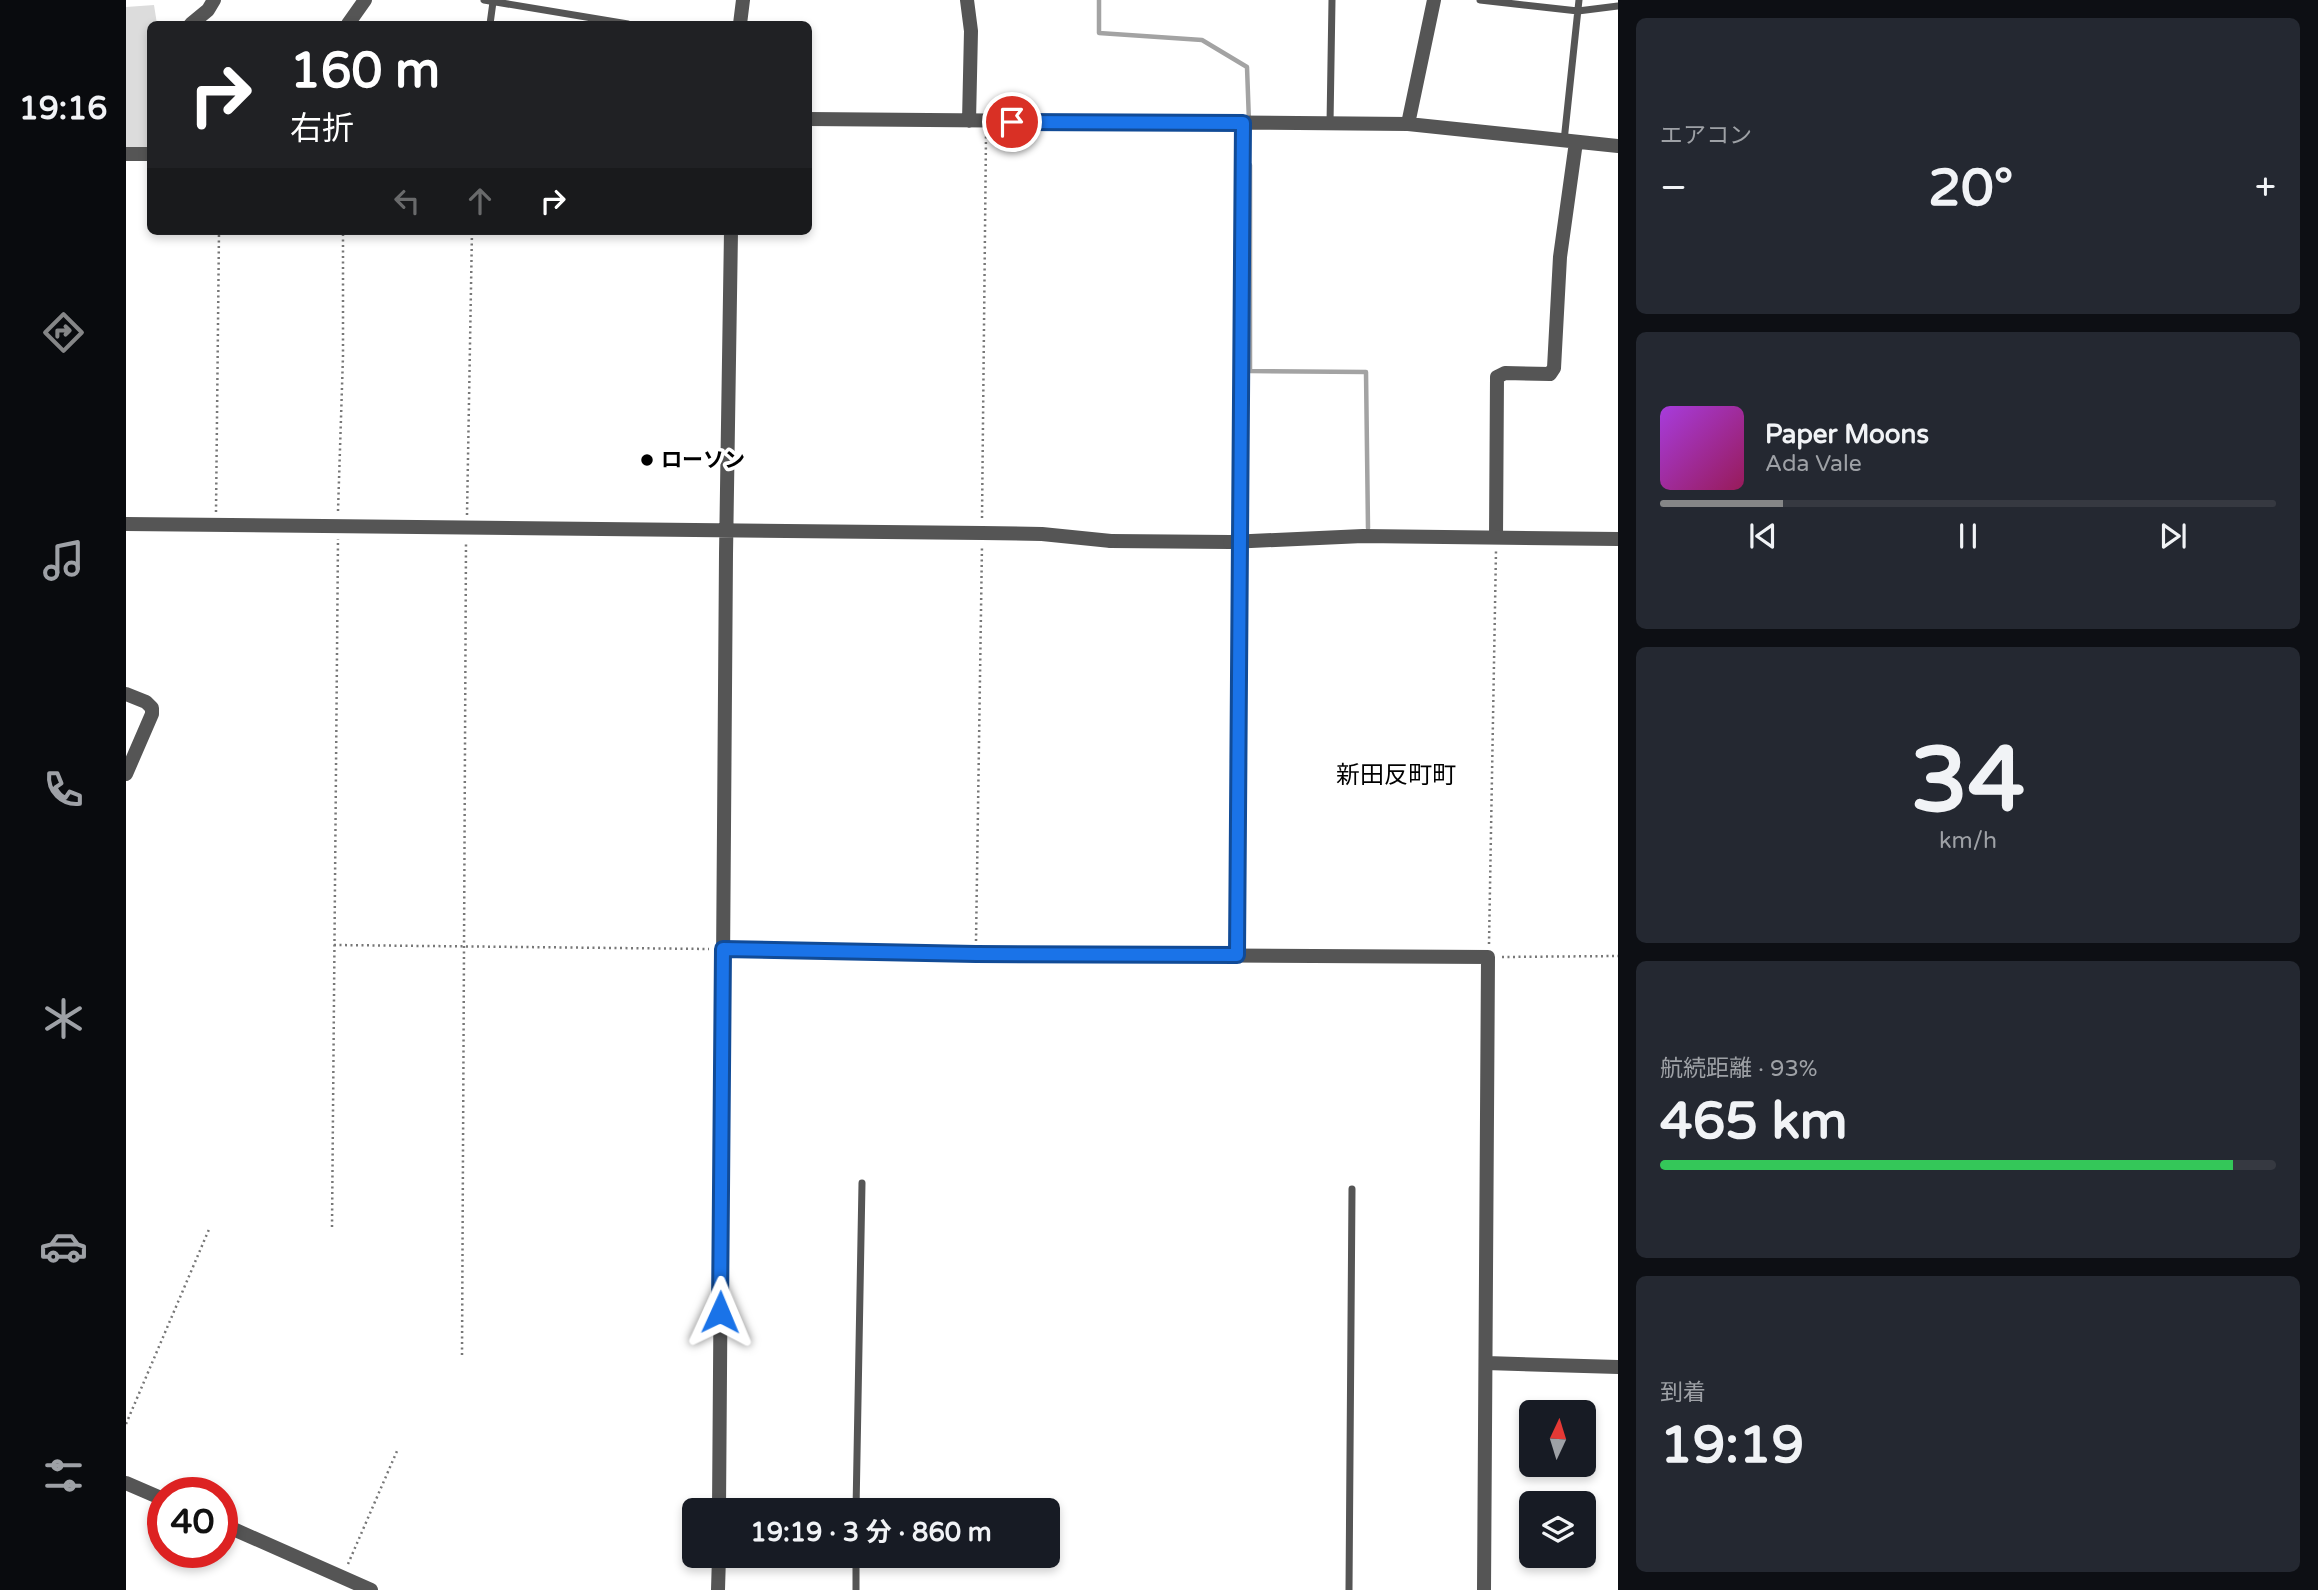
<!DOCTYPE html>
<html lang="ja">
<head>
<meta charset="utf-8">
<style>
	:root { --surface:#171b24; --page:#242831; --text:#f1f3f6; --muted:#9ea1a6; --line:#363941; --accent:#858687 }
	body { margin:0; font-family:"Varela Round","Noto Sans JP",sans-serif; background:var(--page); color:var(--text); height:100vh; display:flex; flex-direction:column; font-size:26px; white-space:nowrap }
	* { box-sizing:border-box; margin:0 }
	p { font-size:23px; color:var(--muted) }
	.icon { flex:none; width:38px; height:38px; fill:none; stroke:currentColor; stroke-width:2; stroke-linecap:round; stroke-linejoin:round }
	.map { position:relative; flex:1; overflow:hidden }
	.panel { display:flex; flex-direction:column; gap:18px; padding:18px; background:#0d0f14; width:700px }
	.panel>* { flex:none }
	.hud { position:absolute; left:21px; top:21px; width:665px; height:214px; border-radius:10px; box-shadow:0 4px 10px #0003; background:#202124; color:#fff; overflow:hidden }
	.needle { width:46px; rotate:4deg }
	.controls { position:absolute; left:1393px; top:1400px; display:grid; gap:14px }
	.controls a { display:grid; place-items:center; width:77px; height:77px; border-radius:10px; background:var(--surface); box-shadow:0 4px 10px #0003; font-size:35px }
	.speed { position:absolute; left:21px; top:1477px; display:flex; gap:14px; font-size:35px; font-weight:700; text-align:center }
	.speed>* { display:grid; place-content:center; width:91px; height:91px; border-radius:50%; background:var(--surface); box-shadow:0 4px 10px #0003; line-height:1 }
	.speed .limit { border:10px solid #d22; background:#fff; color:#111 }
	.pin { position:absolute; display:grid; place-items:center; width:60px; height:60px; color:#fff; margin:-30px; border:4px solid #fff; border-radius:50%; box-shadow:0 2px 7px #0007 }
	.me { position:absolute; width:77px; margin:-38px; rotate:1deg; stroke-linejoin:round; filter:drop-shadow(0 0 5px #0008) }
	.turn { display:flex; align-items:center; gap:24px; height:147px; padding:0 28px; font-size:32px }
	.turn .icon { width:91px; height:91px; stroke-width:2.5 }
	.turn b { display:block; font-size:49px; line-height:60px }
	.lanes { display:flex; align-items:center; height:66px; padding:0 28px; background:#0003; justify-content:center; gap:35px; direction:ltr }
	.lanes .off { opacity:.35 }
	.big { font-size:52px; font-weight:700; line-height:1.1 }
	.panel .widget { flex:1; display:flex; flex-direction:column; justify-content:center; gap:10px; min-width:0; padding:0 24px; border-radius:10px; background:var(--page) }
	.panel .dial { align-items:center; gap:0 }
	.dial b { font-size:91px; line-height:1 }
	.song { display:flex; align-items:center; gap:21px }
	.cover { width:84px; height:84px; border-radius:10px; background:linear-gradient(135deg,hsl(280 70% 55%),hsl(330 70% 35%)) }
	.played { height:7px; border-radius:4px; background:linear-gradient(90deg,var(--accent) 20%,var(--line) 20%) }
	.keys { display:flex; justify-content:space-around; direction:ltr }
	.heat { display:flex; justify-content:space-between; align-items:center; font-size:38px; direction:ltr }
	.charge { height:10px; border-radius:5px; background:linear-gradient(90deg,#34c759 93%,var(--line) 0) }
	.trip { position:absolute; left:556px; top:1498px; width:378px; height:70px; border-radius:10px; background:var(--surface); box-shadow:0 4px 10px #0003; font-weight:700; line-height:70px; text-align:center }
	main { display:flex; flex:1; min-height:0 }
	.dock { display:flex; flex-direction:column; width:126px; justify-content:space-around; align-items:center; background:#090b0e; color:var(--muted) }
	.dock .icon { width:49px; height:49px }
	.dock .on { color:var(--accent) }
	.dock b { font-size:32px; color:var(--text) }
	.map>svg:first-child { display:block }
</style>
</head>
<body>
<main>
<nav class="dock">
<b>19:16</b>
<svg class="icon on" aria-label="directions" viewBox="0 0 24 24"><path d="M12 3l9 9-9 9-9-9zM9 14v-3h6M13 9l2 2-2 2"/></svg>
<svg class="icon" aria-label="music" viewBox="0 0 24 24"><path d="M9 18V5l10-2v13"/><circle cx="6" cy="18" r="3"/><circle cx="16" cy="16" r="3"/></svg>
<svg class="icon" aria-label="phone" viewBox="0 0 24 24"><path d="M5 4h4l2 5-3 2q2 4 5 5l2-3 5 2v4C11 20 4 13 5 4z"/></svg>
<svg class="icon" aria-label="climate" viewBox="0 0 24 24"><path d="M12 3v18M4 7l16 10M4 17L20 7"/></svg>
<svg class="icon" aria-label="car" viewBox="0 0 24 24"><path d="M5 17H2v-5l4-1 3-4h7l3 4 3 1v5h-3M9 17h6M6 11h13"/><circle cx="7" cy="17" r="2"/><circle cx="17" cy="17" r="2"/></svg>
<svg class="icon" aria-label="filters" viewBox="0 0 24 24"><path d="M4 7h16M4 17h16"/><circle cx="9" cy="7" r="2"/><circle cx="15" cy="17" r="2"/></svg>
</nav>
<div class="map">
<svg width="1492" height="1590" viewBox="0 0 1492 1590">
	<rect width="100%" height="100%" fill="#fff"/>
	<!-- green -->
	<path fill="#dcdcdc" d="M28,5l3,19h-7v123h-24v-140z"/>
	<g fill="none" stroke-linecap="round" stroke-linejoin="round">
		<!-- stream -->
		<path stroke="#a3a3a3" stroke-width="4.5" d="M973,0v33l103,7 45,27 2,55
			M1124,165v206l116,1 2,156"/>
		<!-- path -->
		<path stroke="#777" stroke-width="2.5" stroke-dasharray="2 3.5" stroke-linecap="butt" d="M212,511l5,-155v-125
			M90,512l3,-281
			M341,515l5,-284
			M856,518l4,-382
			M850,941l6,-396
			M1363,944l7,-393
			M208,945l375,4
			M1376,957l116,-1
			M206,1227l6,-688
			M336,1355l4,-813
			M0,1424l84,-197
			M222,1564l49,-113"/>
		<!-- service -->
		<path stroke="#555" stroke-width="7" d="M358,0l144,24
			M1354,0l98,11 40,-5
			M364,24l3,-22
			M1204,124l2,-124
			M1438,141l15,-141
			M593,1508h137
			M730,1510l6,-327
			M730,1556v34
			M1223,1590l3,-401"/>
		<!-- minor -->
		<path stroke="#555" stroke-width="14" d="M841,0l4,31 -2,90
			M65,24l17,-14 6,-10
			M222,24l17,-24
			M682,119l600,5 210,22
			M1282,124l26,-124
			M0,154h24
			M1370,537l1,-160 8,-4 45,1 4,-6 6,-111 16,-115
			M985,541l119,1
			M0,694l20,8 6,6v6l-26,60
			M597,949l253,5 512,3 -4,633
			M1111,955l6,-832
			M1360,1363l132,4
			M0,1483l37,16
			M96,1524l149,66"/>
		<!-- tertiary -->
		<path stroke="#555" stroke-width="14" d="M614,24l3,-24
			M0,524l856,9 60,1 69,7
			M1104,542l133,-6 255,3
			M593,1510l7,-956 5,-323
			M592,1590l1,-34"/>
	</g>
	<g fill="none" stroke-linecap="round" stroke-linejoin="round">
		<!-- route casing -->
		<g stroke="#114b97" stroke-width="18">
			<path id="route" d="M594,1312l3,-363 253,5 261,1 6,-832 -231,-1"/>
		</g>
		<!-- route -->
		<use href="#route" stroke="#1a73e8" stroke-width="12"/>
	</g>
	<!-- markers -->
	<circle fill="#000" stroke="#fff" stroke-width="2.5" cx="521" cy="460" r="7"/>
	<g text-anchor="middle" stroke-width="7" stroke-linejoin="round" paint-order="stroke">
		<!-- poi labels -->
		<g font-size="21" font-weight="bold" fill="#000" stroke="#fff" text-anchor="start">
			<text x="535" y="467">ローソン</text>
		</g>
		<!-- quarter labels -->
		<g font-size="24" fill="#000" stroke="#fff">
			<text x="1270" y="783">新田反町町</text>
		</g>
	</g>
</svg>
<div class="controls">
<a><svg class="needle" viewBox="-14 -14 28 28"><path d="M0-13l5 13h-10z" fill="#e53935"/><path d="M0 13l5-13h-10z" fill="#9ea1a6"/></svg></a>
<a><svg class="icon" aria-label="layers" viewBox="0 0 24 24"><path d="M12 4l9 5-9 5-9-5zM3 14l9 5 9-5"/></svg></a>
</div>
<div class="speed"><div class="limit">40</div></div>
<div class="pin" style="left:886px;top:122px;background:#d93025"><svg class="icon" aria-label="arrive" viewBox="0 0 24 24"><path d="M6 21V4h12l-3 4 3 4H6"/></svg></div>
<svg class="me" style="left:594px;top:1312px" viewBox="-20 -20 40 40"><path d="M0-17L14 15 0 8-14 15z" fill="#1a73e8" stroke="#fff" stroke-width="4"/></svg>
<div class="trip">19:19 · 3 分 · 860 m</div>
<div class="hud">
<div class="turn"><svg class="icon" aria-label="right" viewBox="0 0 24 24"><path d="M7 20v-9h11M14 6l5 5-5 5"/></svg><div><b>160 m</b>右折</div></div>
<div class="lanes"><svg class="icon off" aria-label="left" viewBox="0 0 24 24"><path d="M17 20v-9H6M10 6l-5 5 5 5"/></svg><svg class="icon off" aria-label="ahead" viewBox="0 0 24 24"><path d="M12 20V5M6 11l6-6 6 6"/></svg><svg class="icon" aria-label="right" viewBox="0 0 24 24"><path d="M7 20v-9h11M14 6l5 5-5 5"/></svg></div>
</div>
</div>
<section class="panel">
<div class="widget"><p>エアコン</p>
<div class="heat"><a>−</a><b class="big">20°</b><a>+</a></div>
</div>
<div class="widget">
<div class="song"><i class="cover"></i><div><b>Paper Moons</b><p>Ada Vale</p></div></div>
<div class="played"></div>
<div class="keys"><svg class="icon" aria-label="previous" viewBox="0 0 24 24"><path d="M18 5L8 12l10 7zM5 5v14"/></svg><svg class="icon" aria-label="pause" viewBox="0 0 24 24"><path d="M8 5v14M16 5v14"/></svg><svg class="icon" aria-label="next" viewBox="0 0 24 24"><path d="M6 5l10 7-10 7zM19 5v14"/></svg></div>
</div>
<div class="widget dial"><b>34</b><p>km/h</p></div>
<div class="widget"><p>航続距離 · 93%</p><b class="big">465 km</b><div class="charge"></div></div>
<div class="widget"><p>到着</p><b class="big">19:19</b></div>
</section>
</main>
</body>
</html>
